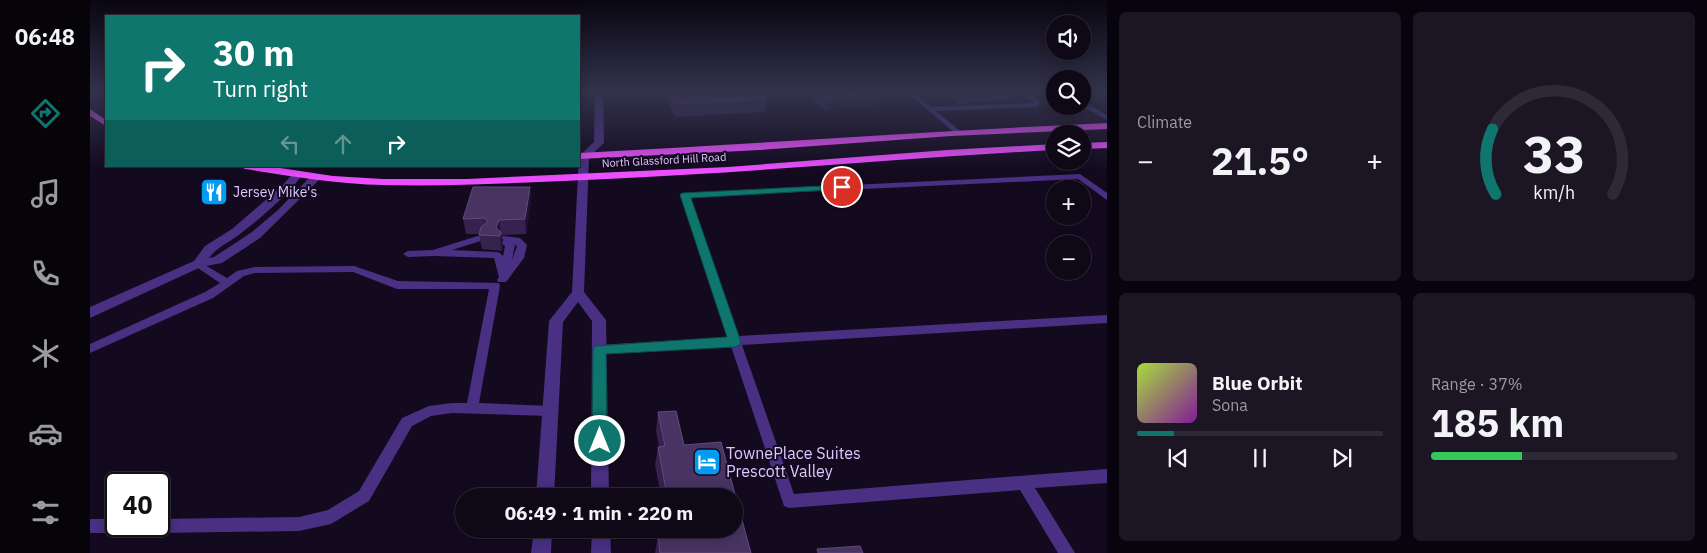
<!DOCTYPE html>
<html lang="en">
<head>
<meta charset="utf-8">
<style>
	:root { --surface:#0e0817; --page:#1c1624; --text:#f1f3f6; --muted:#9b9aa1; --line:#2e2936; --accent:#0f766e }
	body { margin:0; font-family:"IBM Plex Sans",sans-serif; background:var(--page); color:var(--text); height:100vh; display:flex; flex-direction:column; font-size:19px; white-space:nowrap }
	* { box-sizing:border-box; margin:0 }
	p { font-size:16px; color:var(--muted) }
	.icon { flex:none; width:28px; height:28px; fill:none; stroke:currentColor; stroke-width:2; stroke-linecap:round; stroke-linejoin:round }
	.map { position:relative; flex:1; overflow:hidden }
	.side { display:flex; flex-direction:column; gap:12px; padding:12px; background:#08040d; width:600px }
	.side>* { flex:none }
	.hud { position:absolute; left:15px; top:15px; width:475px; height:152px; border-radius:0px; box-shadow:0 2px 12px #0003,0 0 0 1px var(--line); background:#0f766e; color:#fff; overflow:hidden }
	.buttons { position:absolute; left:956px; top:15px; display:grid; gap:10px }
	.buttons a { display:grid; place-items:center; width:45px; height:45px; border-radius:50%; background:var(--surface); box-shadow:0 2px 12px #0003,0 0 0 1px var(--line); font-size:25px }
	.speed { position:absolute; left:15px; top:472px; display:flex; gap:10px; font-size:25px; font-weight:700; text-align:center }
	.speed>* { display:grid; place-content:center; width:65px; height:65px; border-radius:50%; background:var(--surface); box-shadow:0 2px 12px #0003,0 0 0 1px var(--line); line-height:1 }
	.speed .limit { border:2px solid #111; border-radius:8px; background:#fff; color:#111 }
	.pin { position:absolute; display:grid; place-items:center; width:42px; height:42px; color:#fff; margin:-21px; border:2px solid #fff; border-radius:50%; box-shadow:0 1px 5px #0007 }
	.me { position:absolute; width:55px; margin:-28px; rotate:0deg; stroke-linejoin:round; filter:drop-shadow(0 0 4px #0008) }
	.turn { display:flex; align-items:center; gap:18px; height:105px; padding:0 25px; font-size:22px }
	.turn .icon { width:65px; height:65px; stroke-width:2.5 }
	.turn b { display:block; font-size:35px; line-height:42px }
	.lanes { display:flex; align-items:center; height:48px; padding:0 25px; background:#0003; justify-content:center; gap:25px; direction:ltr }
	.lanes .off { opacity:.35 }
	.big { font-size:38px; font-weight:700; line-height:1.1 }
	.side .card { flex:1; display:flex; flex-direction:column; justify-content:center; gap:8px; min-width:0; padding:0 18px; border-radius:8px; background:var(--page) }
	.side .dial { align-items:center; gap:0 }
	.dial svg { height:130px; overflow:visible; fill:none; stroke:var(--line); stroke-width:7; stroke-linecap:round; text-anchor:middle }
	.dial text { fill:var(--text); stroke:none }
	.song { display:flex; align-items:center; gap:15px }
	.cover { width:60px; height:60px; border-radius:8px; background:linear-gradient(135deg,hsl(80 70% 55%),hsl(290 70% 35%)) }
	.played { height:5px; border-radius:2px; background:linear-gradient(90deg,var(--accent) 15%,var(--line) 15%) }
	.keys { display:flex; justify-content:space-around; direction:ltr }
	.heat { display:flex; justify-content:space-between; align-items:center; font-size:28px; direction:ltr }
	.charge { height:8px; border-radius:4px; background:linear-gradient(90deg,#34c759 37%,var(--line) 0) }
	.side .tiles { flex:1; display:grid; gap:12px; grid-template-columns:repeat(2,1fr) }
	.trip { position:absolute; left:365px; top:488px; width:288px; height:50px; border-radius:25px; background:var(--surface); box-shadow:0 2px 12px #0003,0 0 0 1px var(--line); font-weight:700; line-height:50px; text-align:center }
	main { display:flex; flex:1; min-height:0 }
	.tabs { display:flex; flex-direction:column; width:90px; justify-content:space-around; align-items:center; background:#060309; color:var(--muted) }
	.tabs .icon { width:35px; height:35px }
	.tabs .on { color:var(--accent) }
	.tabs b { font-size:22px; color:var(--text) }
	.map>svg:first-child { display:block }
</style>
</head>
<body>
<main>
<nav class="tabs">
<b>06:48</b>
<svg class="icon on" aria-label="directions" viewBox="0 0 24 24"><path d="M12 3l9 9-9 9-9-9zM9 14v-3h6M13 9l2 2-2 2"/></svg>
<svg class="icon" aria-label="music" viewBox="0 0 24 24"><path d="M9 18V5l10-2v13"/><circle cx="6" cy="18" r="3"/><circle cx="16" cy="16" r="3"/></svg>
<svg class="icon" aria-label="phone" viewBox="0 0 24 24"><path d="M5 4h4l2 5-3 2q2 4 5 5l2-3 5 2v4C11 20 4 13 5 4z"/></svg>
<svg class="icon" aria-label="climate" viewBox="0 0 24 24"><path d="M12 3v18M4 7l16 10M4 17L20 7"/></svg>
<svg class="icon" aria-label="car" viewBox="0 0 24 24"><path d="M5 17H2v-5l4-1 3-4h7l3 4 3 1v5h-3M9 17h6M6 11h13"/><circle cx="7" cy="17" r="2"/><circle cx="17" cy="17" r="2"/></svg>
<svg class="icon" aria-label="filters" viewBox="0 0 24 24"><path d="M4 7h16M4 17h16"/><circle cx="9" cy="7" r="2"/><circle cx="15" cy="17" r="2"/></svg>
</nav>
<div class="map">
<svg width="1017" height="553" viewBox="0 0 1017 553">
	<rect width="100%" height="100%" fill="#130a1f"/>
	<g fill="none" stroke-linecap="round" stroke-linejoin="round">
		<!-- service -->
		<path fill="#493083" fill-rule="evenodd" d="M818,93h7l16,14 103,-4 -9,-10h7l7,8 1,4 -3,2 -101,4 24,20v4h-3z
			M992,101l25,14v5l-25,-14z
			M990,174l27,19v7l-29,-21 -388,18 49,139 368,-21v8l-365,22 52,149 313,-25v14l-72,5 40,65h-17l-38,-63 -231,18 -5,-2 -53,-160 -132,7 -4,-1 -2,-3 2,-3 4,-1 129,-8 -47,-142 1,-2z
			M394,234l3,1 2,2 -2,2 -35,11 45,2 3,1 3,3 2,-10 -5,-3 4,-3 -3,-2 2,-2 17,2 7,7 -3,13 -18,24h-8l-1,-2 2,-3 -5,-19 -60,-2 -26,1 -5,-3 5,-3 25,-1zM420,242l7,4 -5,14 3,-15z
			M108,261l29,17 10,-7 18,-4 99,-1 44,15 101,2 1,3 -21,117 71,3 4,1 2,4 -2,4 -4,1 -98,-3 -21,3 -19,10 -43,75 -38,23 -32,7 -140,2 -5,-2 -2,-5h7v-7l140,-2 29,-7 31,-19 43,-73 27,-12 23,-3h15l22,-114h-92l-44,-17 -98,1 -11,3 -31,22 -123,55v-9l115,-52 15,-9 -25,-17 -2,-2 2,-2z
			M0,519h26v7h9l-2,5 -5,2h-28z"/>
		<!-- minor -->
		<path fill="#493083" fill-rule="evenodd" d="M208,171l5,3c-16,22 -41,43 -63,60 -10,8 -23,13 -31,24l5,-1 38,-25 26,-22 34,-35h8v4l-60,59 -38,25 -21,4 -111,51v-11l104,-46 11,-15 27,-17 51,-44 11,-13z"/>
		<!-- tertiary -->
		<path fill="#493083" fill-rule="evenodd" d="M505,93h8l1,50 -15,14 -5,135 22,28 3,176h-18l1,-175 -14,-19 -15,20 -9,174h-18l13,-175 23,-29 7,-136 15,-14z
			M444,529h18l-1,24h-20z
			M502,529h18l1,24h-20z"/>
		<!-- primary -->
		<path fill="#eb4fff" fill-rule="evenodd" d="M0,109l16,11v6l-16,-10z
			M1017,123v6l-156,7 -191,14 -181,9v-6c176,-9 352,-22 528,-30z
			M1017,142v6l-25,1v-6z
			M965,144v6c-149,8 -298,22 -448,29 -75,3 -150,8 -224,6 -47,-1 -92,-9 -138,-16l-5,-3h27l66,10 50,3h84l261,-12 219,-17z"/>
	</g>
	<!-- wall -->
	<path fill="#36214f" d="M577,93h96l4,6 -3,13 -89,5 -9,-19z
		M717,93h75l-4,12 -52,6z
		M856,93h67l-3,6 -52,5z
		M440,187l1,14 -5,33 -24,1 1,12 -1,4 -20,-2 -3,-15h-13l-3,-15z
		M586,411l8,34 37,-3 30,111h-96l3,-18 9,-1 -1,-5h68v-33h-73l-6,-31 3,-18h1l-3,-16 2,-19z"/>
	<!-- shaded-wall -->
	<path fill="#201034" d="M783,93h9l-4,12 -52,6 4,-13z
		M440,187l1,14 -5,33 -1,-15z
		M409,220l4,27 -1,4 -2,-15 -4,-8z"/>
	<!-- building -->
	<path fill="#483362" stroke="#5f4a7b" d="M581,93h92l4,6 -91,5z
		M735,93h48l-43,5z
		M383,187h57l-5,32 -26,1 -3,8 5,4 -1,4 -21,-1 2,-8 7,-5 -3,-4 -22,1z
		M586,411l8,34 37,-3 30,111h-91l-2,-18 15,-2 -1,-4h62v-33h-67l-9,-49 7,-1 -7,-34z
		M770,546l3,7h-45l-1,-4z"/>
	<!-- sky -->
	<linearGradient id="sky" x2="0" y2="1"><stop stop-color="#0a0611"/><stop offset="0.54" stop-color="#33334d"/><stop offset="1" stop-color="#33334d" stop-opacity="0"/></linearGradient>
	<rect width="1017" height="171" fill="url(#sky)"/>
	<!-- route -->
	<path fill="#0f766e" stroke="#0a4d48" d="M752,185l5,2 -2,2 -154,9 50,144 -2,3 -4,2 -129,7 1,87 -2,5 -5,2 -5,-2 -3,-5 1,-91 2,-4 132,-9 -47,-142 2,-2z"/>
	<!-- icons -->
	<defs>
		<g id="restaurant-square" transform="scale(1.4375)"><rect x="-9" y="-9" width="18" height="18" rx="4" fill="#009bf3" stroke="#130a1f"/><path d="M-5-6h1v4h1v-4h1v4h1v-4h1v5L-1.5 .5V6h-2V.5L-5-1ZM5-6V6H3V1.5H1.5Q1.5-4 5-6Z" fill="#fff"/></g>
		<g id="hotel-square" transform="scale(1.4375)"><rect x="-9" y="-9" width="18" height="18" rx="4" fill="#009bf3" stroke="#130a1f"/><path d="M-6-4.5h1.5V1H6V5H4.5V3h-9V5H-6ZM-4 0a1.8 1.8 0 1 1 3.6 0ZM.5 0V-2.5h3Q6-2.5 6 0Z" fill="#fff"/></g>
	</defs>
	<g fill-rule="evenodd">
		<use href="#restaurant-square" x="124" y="192"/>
		<use href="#hotel-square" x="617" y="462"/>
	</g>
	<g text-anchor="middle" stroke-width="4" stroke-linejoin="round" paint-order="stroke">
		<!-- far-street labels -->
		<g font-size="11" fill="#ddc8ff" stroke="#130a1f">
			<text transform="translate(574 160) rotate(-3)" y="4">North Glassford Hill Road</text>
		</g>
		<!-- poi labels -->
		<g font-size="14" fill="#ddc8ff" stroke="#130a1f" text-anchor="start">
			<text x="143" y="197">Jersey Mike's</text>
		</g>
		<!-- near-poi labels -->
		<g font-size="16" fill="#ddc8ff" stroke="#130a1f" text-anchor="start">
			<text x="636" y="459">TownePlace Suites<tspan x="636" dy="18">Prescott Valley</tspan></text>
		</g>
	</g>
</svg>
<div class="buttons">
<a><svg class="icon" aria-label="sound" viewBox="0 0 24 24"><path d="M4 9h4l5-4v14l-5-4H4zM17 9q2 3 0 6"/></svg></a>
<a><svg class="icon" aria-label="search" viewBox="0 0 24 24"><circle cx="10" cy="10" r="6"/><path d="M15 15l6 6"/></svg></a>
<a><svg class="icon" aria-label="layers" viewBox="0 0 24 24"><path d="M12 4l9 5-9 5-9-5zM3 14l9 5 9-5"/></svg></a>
<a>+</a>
<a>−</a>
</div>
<div class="speed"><div class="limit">40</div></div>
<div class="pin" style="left:752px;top:187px;background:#d93025"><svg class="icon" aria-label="arrive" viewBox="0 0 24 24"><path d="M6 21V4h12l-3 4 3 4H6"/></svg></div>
<svg class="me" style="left:510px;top:441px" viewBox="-20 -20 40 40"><circle r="17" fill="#0f766e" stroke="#fff" stroke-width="3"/><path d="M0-11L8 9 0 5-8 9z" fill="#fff"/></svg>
<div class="trip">06:49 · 1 min · 220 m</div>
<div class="hud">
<div class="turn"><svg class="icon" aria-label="right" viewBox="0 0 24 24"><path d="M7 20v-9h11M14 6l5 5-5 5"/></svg><div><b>30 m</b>Turn right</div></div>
<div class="lanes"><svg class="icon off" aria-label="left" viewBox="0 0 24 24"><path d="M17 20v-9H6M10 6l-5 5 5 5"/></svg><svg class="icon off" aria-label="ahead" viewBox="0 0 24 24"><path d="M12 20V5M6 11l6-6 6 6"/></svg><svg class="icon" aria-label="right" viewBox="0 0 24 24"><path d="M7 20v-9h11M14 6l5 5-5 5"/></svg></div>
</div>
</div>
<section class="side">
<div class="tiles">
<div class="card"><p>Climate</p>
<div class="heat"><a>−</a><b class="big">21.5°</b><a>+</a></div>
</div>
<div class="card dial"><svg viewBox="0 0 100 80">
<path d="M14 69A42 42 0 1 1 86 69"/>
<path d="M14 69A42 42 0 0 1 12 29" stroke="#0f766e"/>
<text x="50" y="56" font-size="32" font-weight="700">33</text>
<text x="50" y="72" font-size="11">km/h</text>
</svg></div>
<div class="card">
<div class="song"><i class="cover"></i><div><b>Blue Orbit</b><p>Sona</p></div></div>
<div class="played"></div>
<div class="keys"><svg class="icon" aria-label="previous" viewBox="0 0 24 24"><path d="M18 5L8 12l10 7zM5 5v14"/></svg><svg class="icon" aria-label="pause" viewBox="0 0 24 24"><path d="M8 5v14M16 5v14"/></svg><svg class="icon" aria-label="next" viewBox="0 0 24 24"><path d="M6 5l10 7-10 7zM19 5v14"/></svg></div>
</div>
<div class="card"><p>Range · 37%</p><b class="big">185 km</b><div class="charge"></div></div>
</div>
</section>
</main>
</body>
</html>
